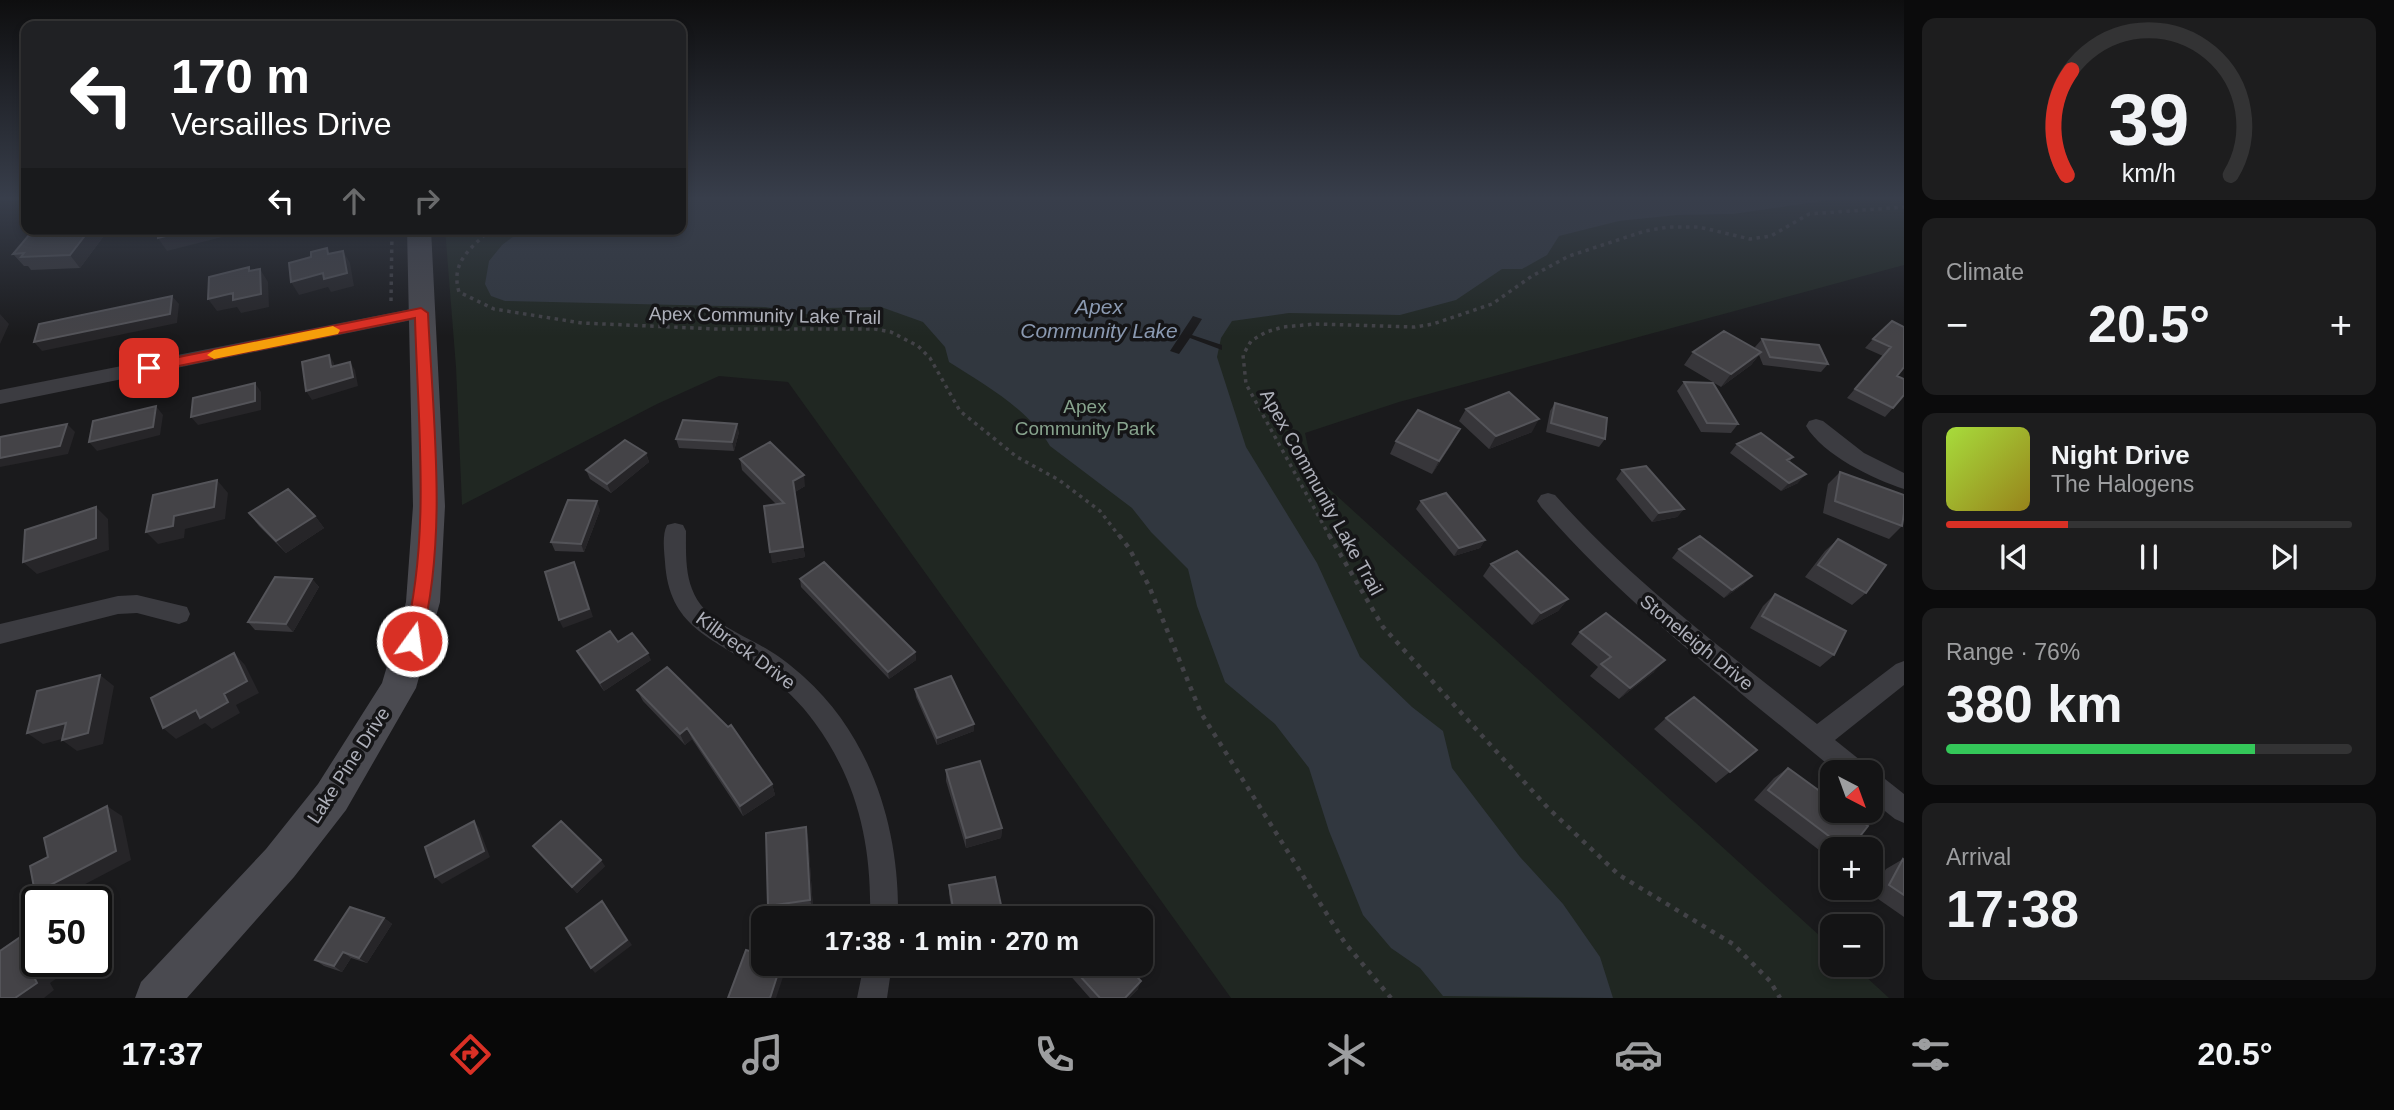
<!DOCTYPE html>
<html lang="en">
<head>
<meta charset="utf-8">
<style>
	:root { --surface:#141415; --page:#1d1d1e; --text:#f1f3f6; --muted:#9d9ea0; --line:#333334; --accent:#d93025 }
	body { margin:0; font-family:Arial,sans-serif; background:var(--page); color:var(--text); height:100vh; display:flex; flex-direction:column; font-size:26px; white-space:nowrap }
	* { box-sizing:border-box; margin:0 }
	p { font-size:23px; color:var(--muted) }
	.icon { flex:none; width:38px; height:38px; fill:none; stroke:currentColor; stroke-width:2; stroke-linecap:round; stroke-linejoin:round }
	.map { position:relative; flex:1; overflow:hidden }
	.panel { display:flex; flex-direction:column; gap:18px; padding:18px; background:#0b0b0c; width:490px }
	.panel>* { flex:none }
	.hud { position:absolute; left:21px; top:21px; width:665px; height:214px; border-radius:14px; box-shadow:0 4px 10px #0003,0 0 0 2px var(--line); background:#202124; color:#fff; overflow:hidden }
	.needle { width:46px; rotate:139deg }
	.fabs { position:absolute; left:1820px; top:760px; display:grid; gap:14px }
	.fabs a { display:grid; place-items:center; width:63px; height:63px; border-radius:14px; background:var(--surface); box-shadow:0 4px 10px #0003,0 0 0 2px var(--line); font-size:35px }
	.speed { position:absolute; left:21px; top:886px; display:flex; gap:14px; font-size:35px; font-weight:700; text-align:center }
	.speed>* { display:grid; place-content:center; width:91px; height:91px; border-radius:50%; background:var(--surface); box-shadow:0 4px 10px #0003,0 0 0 2px var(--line); line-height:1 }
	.speed .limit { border:4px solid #111; border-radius:10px; background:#fff; color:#111 }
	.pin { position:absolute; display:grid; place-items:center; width:60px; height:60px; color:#fff; margin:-30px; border-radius:14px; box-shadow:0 4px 10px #0006 }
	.me { position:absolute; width:77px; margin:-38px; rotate:14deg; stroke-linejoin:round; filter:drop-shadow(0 0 5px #0008) }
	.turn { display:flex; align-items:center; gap:24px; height:147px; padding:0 35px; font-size:32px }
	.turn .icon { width:91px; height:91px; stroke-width:2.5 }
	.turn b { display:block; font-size:49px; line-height:60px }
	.lanes { display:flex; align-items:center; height:66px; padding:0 35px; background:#0003; justify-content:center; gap:35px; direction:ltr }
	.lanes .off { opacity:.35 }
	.big { font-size:52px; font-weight:700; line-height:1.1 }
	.panel .card { flex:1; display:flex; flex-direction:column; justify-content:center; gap:10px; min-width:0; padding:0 24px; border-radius:14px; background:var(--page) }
	.panel .dial { align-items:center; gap:0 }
	.dial svg { height:182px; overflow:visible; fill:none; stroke:var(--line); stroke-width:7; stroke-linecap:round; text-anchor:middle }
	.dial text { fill:var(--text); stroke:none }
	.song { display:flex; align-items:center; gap:21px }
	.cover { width:84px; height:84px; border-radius:10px; background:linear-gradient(135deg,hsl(80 70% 55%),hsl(50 70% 35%)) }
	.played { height:7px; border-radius:4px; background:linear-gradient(90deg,var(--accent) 30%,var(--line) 30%) }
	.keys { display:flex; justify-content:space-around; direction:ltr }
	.heat { display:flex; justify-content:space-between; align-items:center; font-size:38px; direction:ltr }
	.charge { height:10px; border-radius:5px; background:linear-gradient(90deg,#34c759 76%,var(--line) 0) }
	.trip { position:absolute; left:751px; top:906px; width:402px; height:70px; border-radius:14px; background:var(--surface); box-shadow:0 4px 10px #0003,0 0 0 2px var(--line); font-weight:700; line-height:70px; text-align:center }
	.tabs { display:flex; height:112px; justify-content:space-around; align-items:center; background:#080808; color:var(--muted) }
	.tabs .icon { width:49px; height:49px }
	.tabs .active { color:var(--accent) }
	.tabs b { font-size:32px; color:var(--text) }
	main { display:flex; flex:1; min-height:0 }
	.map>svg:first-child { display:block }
</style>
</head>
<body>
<main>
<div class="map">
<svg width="1904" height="998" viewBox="0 0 1904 998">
	<rect width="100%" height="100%" fill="#1a1a1c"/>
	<!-- green -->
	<path fill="#202722" d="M681,197h1223v68l-505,137 -94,31 9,42 518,472v17h20l37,34h-658l-443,-616 -69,-6 -62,28 -195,101 -6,-138 -11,-138h236z"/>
	<!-- water -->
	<path fill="#31373f" d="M681,197h1169l-117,17 -56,1 -58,6 -60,15 -12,19 -25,14h-20l-46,31 -56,15 -111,-2 -57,8 -11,17 -4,19 29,90 71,116 43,94 52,50 31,24 9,37 68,89 43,47 37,53 13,41 -170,-2 -23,-28 -29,-20 -28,-33 -34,-84 -20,-63 -34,-44 -50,-42 -28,-76 -9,-37 -37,-37 -19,-24 -82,-62c-22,-37 -66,-62 -101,-84l-4,-15 -22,-25 -42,-15 -57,1 -13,7 -46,-8 -260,-6 -14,-5 -6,-12 4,-23 13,-16 21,-16h158z"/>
	<!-- pier -->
	<path fill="#1a1a1c" d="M1193,316l9,3 -10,16 30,10v5l-32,-12 -11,16 -9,-3z"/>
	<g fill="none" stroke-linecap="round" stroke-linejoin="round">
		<!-- path-far1 -->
		<path stroke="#424247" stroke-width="3.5" stroke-dasharray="3.5 4.5" stroke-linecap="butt" d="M491,229c-20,19 -41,33 -32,63l35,17 88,14 134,6h159l16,3 27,14 12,12 30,53 57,46 42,23 41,31 20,26
			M391,301l1,-72
			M1330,537l-84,-153 -3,-29 8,-14 15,-9 17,-5 32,-3 100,3 18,-3 59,-20 40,-28 37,-20 76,-25 23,-4h31l51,12 21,-3 38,-22 95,-7"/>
		<!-- path -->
		<path stroke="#424247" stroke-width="4.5" stroke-dasharray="4.5 6" stroke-linecap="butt" d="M1119,535l10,13 20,38 52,127 144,230 46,55
			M1329,535l54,92 165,181 71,67 114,69 37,37 10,17"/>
		<!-- street -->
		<path fill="#3c3c41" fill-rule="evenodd" d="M421,307l6,2 3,4 -3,4 -427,87v-14z
			M1816,419l7,2 41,32 40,20v16c-31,-10 -81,-34 -98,-63l3,-5z
			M1548,493l7,2c78,88 171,156 262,229l79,-60 8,-3v24l-69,55 30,24 4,8h-32c-102,-85 -210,-165 -296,-265l-4,-6 4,-6z
			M675,523l8,2 3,6c0,19 -1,40 6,58 12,33 51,45 78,62 12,7 24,17 34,26 68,61 96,153 94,242h-28c2,-73 -12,-137 -55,-196 -15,-21 -36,-41 -58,-55 -46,-31 -88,-41 -92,-106 -1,-12 -3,-27 2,-37z
			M137,595l50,12 3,7 -3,7 -8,3 -42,-11 -19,1 -118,30v-20l118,-28z
			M1871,772l9,3 24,19v29l-9,-4 -24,-19z
			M864,964h28l-5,34h-30z"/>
		<!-- secondary -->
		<path fill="#4a4a50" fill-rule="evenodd" d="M407,229h24l14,277 -5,96 -24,86 -70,122 -52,67 -107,121h-52l6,-16 125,-133 52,-65 64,-101 24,-81 7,-96z"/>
	</g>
	<!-- wall -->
	<path fill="#37363a" d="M103,237l-23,31 -49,2 -3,-4h-4l-11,-12z
		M1904,327l-11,81 -8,9 -38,-19 36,-42 -18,-8 8,-9z
		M1762,339l66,25 -7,8 -58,-7 -4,-10 -8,10 -30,22 -37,-22 9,-13 63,-2 -1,-3z
		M1684,382l54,42 -7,9 -30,-1 -24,-41z
		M1555,403l50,36 -6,8 -53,-15 4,-21z
		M1466,409l66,23 -43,17 -30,-28z
		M739,432l-5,19 -55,-3 -3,-9z
		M1396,441l57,1 -21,32 -42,-20z
		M1737,444l56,13 -4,5 9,21 -17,8 -51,-38z
		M646,453l3,9 -38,31 -21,-14 -4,-9z
		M740,459l65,27 -10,6 10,65 -33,6 4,-59 -34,-34z
		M1622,470l62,39 -7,8 -25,5 -36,-43z
		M1840,472l62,54 -13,13 -66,-26 5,-29z
		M1421,501l64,39 -5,8 -26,8 -38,-47z
		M600,510l-16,42 -29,-1 -4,-9z
		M249,513l66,3 9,12 -38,25 -27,-27z
		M1838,539l28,54 -14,12 -47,-28 20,-26z
		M1679,549l65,35 -20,14 -52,-40z
		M1491,564l77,35 -10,12 -26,14 -49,-49z
		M312,579l7,8 -26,45 -38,-2 -7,-8z
		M800,579l115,73 1,8 -27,19 -88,-92z
		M1775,594l59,61 -14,12 -70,-39 13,-22z
		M1580,632l74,40 -35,27 -29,-23 8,-9 -27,-23z
		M618,642l33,18 -47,31 -23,-32 -4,-8z
		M915,689l59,35v7l-37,14 -21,-48z
		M637,690l135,94 3,11 -32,21 -51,-77 -7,6 -42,-44z
		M1666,718l91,32 -41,33 -62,-54z
		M1788,768l62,81h-18v11l-78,-60 20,-22z
		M946,770l56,58 -1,10 -35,10 -20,-67z
		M808,837l5,72 -41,6 -4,-9z
		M533,846l72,20 -28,27z
		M1903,859l1,1v57l-33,-23 15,-25z
		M949,885l55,34h-51l-4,-25z
		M384,918l8,6 -25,39 -16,-5 -9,14 -18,-6 -9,-6z
		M1060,964h65l13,25 -9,9h-39z"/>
	<!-- shaded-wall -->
	<path fill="#262528" d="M90,229h8l5,8 -23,31 -10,-13z
		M194,229h32v7l-59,15 -9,-13z
		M343,251l7,12 4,23 -23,6 -3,-5 -29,8 -8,-13z
		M260,269l8,13 1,25 -28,6 -4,-6 -20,4 -9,-12z
		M172,296l7,8 -2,19 -135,28 -8,-9z
		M0,314l9,10 -9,20z
		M1761,352l-10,13 -30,22 10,-13z
		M329,355l5,8 2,13 -5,-9z
		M350,362l5,8 3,16 -46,14 -6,-9z
		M255,383l6,9v18l-63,15 -7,-8z
		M156,406l7,9 -3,20 -63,16 -8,-9z
		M1539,419l-7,13 -43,17 7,-13z
		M67,424l8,8 -7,22 -68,13v-9z
		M737,424l2,8 -5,19 -2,-9z
		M1460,429l-7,13 -21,32 7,-13z
		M646,453l3,9 -38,31 -4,-9z
		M1806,474l-8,9 -17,8 8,-8z
		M804,475l1,11 -10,6 10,65 -33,6 -2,-11 23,-71z
		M217,480l11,13 -3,26 -40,10 -1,9 -26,6 -12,-12 28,-16z
		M597,501l3,9 -16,42 -3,-8z
		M96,507l12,12 1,31 -72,24 -14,-12z
		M1684,509l-7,8 -25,5 7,-9z
		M315,516l9,12 -38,25 -10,-12z
		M1485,540l-5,8 -26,8 5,-8z
		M574,562l4,8 15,47 -30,11 -4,-8z
		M1752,576l-8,8 -20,14 8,-8z
		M312,579l7,8 -26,45 -7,-8z
		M1568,599l-10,12 -26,14 9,-12z
		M915,652l1,8 -27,19 -1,-7z
		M234,653l11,12 14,28 -23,12 4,8 -28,16 -7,-6 -29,16 -13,-11 61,-34z
		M648,653l3,7 -47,31 -4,-8z
		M1665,660l-11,12 -35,27 11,-11z
		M100,675l14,11 -11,58 -26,7 -15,-11z
		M66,723l15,11 -38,10 -16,-11z
		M974,724v7l-37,14v-7z
		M687,728l5,11 -7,6 -5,-11z
		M772,784l3,11 -32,21 -3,-10z
		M107,806l15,10 9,44 -78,41 -18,-8z
		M474,821l5,7 11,29 -48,27 -7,-7z
		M806,827l2,10 5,72 -3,-9z
		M1002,828l-1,10 -35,10v-10z
		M601,860l4,6 -28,27 -5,-6z
		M607,907l25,38 -37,28 -4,-5z
		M384,918l8,6 -25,39 -8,-5z
		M343,952l8,6 -9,14 -8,-6z
		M52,961h14l4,8 -20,14 4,7 -10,8h-29l18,-23z
		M781,964h4l1,4 -10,30h-6z
		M1141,981l-3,8 -9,9h-4z"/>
	<!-- building -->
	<path fill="#444347" stroke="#545459" stroke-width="2" d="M34,229h56l-20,26 -49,2 3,-4 -11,1z
		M158,229h36l-36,9z
		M327,248l1,6 15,-3 4,22 -23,6 -1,-6 -32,9 -2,-19 22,-6v-5z
		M249,267v4l11,-2 1,25 -28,6v-7l-25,6 1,-22z
		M172,296l-2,18 -136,28 5,-18z
		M1892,321l12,6v40l-7,9 7,3v16l-11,13 -38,-19 36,-42 -18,-8z
		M1724,331l37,21 -30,22 -38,-22z
		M1762,339l57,6 9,19 -58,-7z
		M329,355l2,12 19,-5 3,15 -47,14 -4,-29z
		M1684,382l29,1 25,41 -31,-1z
		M255,383v18l-64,16 2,-19z
		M1509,392l30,27 -43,17 -30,-27z
		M1555,403l52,15 -2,21 -54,-16z
		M156,406l-3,21 -64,15 4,-21z
		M1418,410l42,19 -21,32 -43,-20z
		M683,420l54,4 -5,18 -56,-3z
		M67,424l-7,22 -60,12v-21z
		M1761,433l32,24 -6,3 19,14 -17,9 -52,-39z
		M625,440l21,13 -39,31 -21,-14z
		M770,442l34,33 -11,6 10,66 -33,5 -6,-46 20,-3 -44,-44z
		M1646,466l38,43 -25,4 -37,-43z
		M1840,472l64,23v18l-2,13 -67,-25z
		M217,480l-3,27 -40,9 -1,10 -27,6 7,-37z
		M288,489l27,27 -39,25 -27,-28z
		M1446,493l39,47 -26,8 -38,-47z
		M568,500l29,1 -16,43 -30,-2z
		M96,507v31l-73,24 2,-32z
		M1700,536l52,40 -20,14 -53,-41z
		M1838,539l48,26 -20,28 -48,-28z
		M1517,551l51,48 -27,14 -50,-49z
		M574,562l15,47 -30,11 -14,-48z
		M824,562l91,90 -27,20 -88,-93z
		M275,577l37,2 -26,45 -38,-2z
		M1775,594l71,37 -12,24 -72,-39z
		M1606,613l59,47 -35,28 -29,-24 10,-7 -31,-25z
		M610,631l8,11 14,-9 16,20 -48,30 -23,-32z
		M234,653l13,28 -23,13 4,8 -28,16 -4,-8 -33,18 -12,-30z
		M667,667l61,60 3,-2 41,59 -32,22 -53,-78 -7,6 -43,-44z
		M100,675l-12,58 -26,7 4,-17 -39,10 10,-42z
		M951,676l23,48 -37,14 -22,-49z
		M1694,697l63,53 -27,22 -64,-54z
		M980,761l22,67 -36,10 -20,-68z
		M1788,768l44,32v10h14l22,16 -18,23h-4l-78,-59z
		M107,806l9,45 -81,42 -5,-27 18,-9 -4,-19z
		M474,821l10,30 -49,26 -10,-30z
		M561,821l40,39 -29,27 -39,-41z
		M806,827l4,73 -42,6 -2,-73z
		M1903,859l1,1v35l-15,-10z
		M995,877l9,42h-49l-6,-34z
		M602,901l25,39 -36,28 -25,-40z
		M350,907l34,11 -25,40 -16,-6 -9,14 -19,-6z
		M1078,914l4,5h-9z
		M35,927l2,3v31h15l-19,14 4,8 -22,15h-15v-47z
		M746,950l17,5v9h18l-11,34h-42z
		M1069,964h56l16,17 -16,17h-25z"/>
	<!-- sky -->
	<linearGradient id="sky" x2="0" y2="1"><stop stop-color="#0e0e0f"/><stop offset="0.59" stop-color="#383e4b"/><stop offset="1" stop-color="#383e4b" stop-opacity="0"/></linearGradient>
	<rect width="1904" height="336" fill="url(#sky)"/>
	<!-- route -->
	<path fill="#d93025" stroke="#8d1f18" stroke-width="2" d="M421,308l7,5c5,108 20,222 -7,328l-2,6 -7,2 -6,-2 -2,-6c27,-104 14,-216 11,-323l-266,54 -7,-4 7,-5z"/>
	<!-- slow -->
	<path fill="#f59e0b" d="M333,326l7,4 -2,4 -124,25 -7,-4 7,-5z"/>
	<g text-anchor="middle" stroke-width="7" stroke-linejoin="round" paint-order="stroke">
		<!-- street labels -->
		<g font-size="19" fill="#aeb0ba" stroke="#151517">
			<text transform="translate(765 315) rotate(1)" y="7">Apex Community Lake Trail</text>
			<text transform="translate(1322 492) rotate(61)" y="7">Apex Community Lake Trail</text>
			<text transform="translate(1697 642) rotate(39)" y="7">Stoneleigh Drive</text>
			<text transform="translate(746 650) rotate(36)" y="7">Kilbreck Drive</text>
			<text transform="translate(348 765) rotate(-57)" y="7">Lake Pine Drive</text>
		</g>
		<!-- park labels -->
		<g font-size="19" fill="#87a38d" stroke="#151517">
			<text x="1085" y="413">Apex<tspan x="1085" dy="22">Community Park</tspan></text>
		</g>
		<!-- water labels -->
		<g font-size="21" font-style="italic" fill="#8a99b1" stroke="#151517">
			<text x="1099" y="314">Apex<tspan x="1099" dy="24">Community Lake</tspan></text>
		</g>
	</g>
</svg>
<div class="fabs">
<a><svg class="needle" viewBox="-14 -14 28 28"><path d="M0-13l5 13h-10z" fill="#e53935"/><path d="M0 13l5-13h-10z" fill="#9d9ea0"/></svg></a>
<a>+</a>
<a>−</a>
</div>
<div class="speed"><div class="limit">50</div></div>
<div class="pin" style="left:149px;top:368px;background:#d93025"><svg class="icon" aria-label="arrive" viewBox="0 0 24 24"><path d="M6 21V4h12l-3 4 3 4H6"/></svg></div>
<svg class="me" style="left:412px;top:641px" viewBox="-20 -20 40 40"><circle r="17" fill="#d93025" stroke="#fff" stroke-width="3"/><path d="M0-11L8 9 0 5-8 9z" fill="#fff"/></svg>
<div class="trip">17:38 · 1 min · 270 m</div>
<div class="hud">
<div class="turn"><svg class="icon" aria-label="left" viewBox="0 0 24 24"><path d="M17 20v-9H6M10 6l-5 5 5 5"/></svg><div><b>170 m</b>Versailles Drive</div></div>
<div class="lanes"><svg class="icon" aria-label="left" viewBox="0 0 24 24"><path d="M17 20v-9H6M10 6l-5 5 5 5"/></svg><svg class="icon off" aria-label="ahead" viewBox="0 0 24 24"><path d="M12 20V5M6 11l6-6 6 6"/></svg><svg class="icon off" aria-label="right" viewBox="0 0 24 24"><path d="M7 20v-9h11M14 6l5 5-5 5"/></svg></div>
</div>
</div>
<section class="panel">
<div class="card dial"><svg viewBox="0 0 100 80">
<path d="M14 69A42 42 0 1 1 86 69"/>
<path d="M14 69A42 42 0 0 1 16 23" stroke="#d93025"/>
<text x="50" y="56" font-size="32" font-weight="700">39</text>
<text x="50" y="72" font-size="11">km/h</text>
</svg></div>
<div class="card"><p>Climate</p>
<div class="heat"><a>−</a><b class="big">20.5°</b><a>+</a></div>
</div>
<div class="card">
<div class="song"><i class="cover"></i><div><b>Night Drive</b><p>The Halogens</p></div></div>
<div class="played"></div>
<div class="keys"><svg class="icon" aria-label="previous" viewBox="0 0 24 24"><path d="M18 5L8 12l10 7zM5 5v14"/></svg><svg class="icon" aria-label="pause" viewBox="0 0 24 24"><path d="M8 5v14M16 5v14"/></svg><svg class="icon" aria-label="next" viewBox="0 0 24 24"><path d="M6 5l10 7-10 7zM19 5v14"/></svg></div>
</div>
<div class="card"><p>Range · 76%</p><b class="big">380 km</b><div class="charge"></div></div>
<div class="card"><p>Arrival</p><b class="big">17:38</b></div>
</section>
</main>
<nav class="tabs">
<b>17:37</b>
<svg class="icon active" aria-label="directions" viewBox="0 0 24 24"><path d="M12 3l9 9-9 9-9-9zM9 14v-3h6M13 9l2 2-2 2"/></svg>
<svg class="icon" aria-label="music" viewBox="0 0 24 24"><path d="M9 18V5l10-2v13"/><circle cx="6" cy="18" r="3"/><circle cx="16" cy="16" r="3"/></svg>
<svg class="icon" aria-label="phone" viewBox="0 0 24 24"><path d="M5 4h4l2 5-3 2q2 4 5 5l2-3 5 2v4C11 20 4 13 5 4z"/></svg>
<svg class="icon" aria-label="climate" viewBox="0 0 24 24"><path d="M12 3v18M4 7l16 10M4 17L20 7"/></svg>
<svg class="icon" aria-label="car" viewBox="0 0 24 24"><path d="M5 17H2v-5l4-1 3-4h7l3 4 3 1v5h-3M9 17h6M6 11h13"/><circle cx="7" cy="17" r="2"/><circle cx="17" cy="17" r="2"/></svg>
<svg class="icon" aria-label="filters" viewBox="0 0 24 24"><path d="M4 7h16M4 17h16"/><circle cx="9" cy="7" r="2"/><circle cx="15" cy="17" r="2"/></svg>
<b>20.5°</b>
</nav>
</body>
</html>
